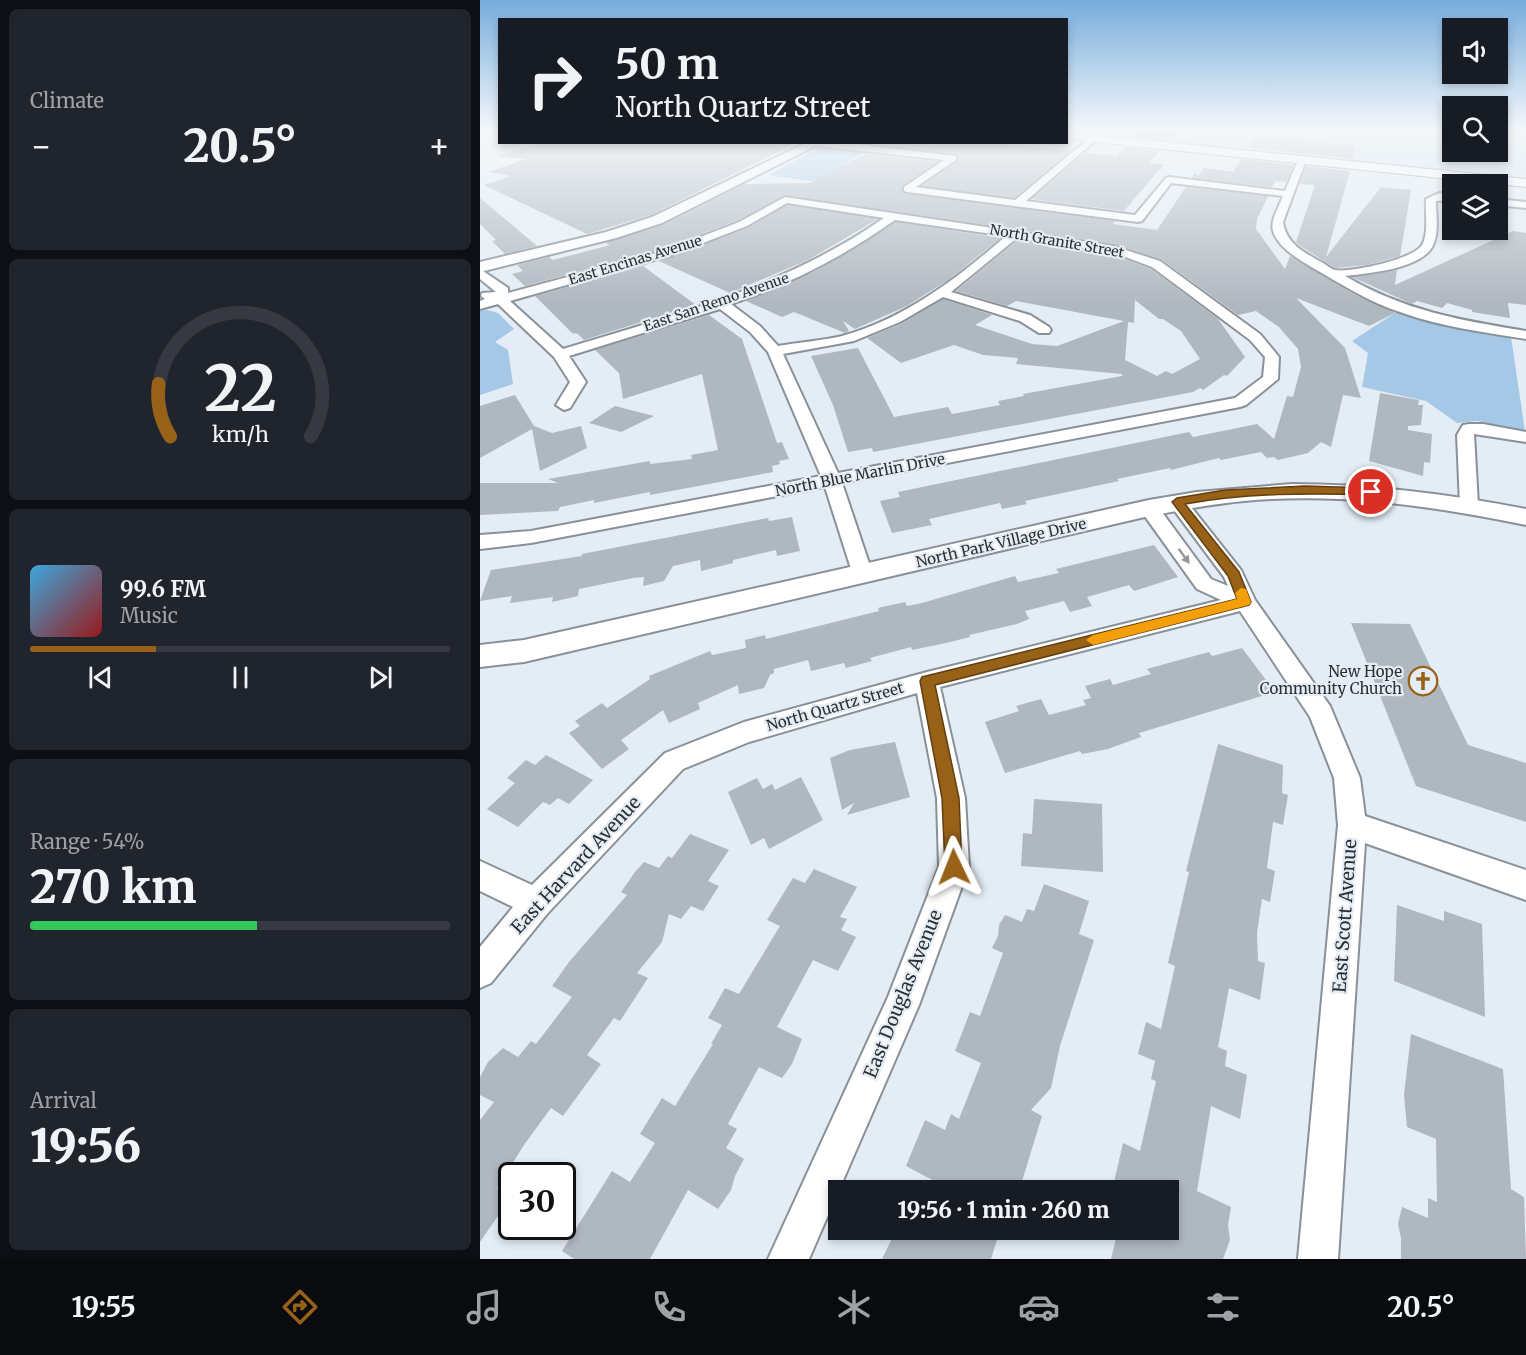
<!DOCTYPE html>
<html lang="en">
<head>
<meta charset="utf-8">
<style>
	:root { --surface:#171b24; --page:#20242c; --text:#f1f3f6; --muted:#9ea1a6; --line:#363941; --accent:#976118 }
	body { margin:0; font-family:Merriweather,serif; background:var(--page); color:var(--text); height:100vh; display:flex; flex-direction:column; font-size:22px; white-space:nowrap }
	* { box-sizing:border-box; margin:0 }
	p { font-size:20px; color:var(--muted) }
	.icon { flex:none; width:33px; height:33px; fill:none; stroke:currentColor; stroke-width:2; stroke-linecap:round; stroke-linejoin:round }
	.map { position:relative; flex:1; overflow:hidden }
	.details { display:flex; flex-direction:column; gap:9px; padding:9px; background:#0d0f14; width:480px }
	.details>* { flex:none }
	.top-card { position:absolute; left:18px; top:18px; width:570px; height:126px; border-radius:0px; box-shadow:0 3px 9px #0003; background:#171b24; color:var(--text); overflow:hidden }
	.buttons { position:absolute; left:962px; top:18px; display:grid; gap:12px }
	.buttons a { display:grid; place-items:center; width:66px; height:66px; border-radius:0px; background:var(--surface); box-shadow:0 3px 9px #0003; font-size:30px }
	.speed { position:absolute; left:18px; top:1162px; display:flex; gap:12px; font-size:30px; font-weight:700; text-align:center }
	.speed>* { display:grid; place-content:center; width:78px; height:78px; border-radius:50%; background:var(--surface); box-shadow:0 3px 9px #0003; line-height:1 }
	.speed .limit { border:3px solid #111; border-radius:9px; background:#fff; color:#111 }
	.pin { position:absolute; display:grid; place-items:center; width:51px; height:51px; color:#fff; margin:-26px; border:3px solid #fff; border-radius:50%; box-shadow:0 2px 6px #0007 }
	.me { position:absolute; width:66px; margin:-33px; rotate:358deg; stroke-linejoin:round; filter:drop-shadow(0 0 4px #0008) }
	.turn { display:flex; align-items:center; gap:21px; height:126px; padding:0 18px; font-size:27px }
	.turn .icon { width:78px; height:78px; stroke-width:2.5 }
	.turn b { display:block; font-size:42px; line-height:51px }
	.big { font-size:45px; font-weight:800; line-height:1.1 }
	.details .card { flex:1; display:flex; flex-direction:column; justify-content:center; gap:9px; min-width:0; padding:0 21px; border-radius:9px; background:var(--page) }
	.details .dial { align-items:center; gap:0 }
	.dial svg { height:156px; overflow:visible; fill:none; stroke:var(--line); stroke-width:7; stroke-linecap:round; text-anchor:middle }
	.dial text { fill:var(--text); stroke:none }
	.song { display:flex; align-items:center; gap:18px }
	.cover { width:72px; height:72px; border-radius:9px; background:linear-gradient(135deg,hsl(200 70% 55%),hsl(0 70% 35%)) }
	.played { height:6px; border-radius:3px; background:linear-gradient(90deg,var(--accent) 30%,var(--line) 30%) }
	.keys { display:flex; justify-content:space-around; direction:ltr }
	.heat { display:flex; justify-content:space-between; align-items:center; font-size:33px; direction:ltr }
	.charge { height:9px; border-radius:4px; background:linear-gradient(90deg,#34c759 54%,var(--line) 0) }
	.trip { position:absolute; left:348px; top:1180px; width:351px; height:60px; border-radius:0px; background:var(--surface); box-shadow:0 3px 9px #0003; font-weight:800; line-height:60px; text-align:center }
	.tabs { display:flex; height:96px; justify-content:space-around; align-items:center; background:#090b0e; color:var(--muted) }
	.tabs .icon { width:42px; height:42px }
	.tabs .active { color:var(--accent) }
	.tabs b { font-size:27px; color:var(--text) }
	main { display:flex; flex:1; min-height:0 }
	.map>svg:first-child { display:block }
</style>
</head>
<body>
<main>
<section class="details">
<div class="card"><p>Climate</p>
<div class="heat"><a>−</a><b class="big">20.5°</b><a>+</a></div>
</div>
<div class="card dial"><svg viewBox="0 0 100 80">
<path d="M14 69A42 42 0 1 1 86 69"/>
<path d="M14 69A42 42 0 0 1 8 42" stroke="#976118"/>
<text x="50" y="56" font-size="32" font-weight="700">22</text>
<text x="50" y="72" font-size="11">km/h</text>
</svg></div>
<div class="card">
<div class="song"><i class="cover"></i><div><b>99.6 FM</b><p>Music</p></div></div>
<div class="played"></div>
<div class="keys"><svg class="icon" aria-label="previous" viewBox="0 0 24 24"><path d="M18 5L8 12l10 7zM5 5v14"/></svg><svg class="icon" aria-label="pause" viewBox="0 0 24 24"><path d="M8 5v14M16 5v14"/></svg><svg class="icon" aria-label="next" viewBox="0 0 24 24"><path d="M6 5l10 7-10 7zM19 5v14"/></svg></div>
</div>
<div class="card"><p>Range · 54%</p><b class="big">270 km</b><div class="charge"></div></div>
<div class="card"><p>Arrival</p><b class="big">19:56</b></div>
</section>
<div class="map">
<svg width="1046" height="1259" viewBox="0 0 1046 1259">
	<rect width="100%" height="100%" fill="#e4edf5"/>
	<!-- built -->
	<path fill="#d2e1ee" d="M587,130h385v22h45v-22h29v49l-459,-46z"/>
	<!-- green -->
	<path fill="#a5c8e6" d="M348,147l39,4 -23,13 33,4 -30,18 -79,-11 51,-27z
		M7,310l11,3 16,16 -19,13 13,8 5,34 -33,11v-84z
		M918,311l58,17 55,9 14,94 -48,-10 -20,2 -31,-22 -64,-14 6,-34 -16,-12z"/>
	<!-- building -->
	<path fill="#afb7bf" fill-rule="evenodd" d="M664,130h34l-9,10 -33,-3z
		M775,137l96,8 4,2 -2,12 -105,-11z
		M61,142h257l-147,73 -64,19 -103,-49 27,-9 -23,-4 39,-13 -30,-3z
		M405,142h105l80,9 -56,47 -92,-12 35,-24 1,-8 -77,-9z
		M646,147l33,4 -10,12 15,1 -40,47 -93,-12 54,-46 31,3z
		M385,154l73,8 -35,23 -1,7 4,2 209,27 -2,3 44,6 29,-43 82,9 -11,23 -1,10 29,40 5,-13 64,38 41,19 -26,13 -73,-28 49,50 16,50 -18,-3 -12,52 -10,-5 -13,11 -30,7 -4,-3 -7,1 -6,-6 -40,8 -2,-2 -48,12 -1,-2 -53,11 2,2 -94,20 2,3 -25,5 -2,-6 -71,16 3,6 -40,8 -12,-32 20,-4 -2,-5 291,-60 4,5 64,-13 17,15 13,-43 6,1 8,-30 -3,-18 -19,-22 -23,-16 -18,4 -77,-56 -47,-15 -329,-49 -47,25 -75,29 -138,37 -13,-12 11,-3 -6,-6 32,-8 4,3 57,-15 -5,-2 58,-18 82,-41 66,-1z
		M761,159l52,6 -7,17 -11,-1 -3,6 -80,-9 3,-5 3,3 6,-8 29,4z
		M826,166l44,5 -24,86 55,-70 30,3 -11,66 -33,9 -32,3 -36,-23 -3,-3 19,-57 -15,-1z
		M0,198l57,48 -32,8 -13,-13 4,-1 -16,-16z
		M307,205l91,14 -70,41 -78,33 -71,-32 89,-33z
		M416,222l105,16 -53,42 -41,26 -52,23 -12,-8 6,10 -4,2 -51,-21 -12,5 -36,-16 71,-31z
		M1033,231l13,2v72l-18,-2 2,15 -38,-6v-2l-25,-7 -5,5 -25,-7 -5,3 -60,-27 45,-7 -2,15z
		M538,240l93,14 40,15 67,50 27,38 -18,19 -3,-1 -21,15 -3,-2 -7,4 -320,60 -1,-4 -24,4 -15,-47 -22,-49 47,-8 36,69 54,-10 4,7 48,-9 -2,-4 26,-5 -1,-2 99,-18v-2l-106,-10 2,-6 -35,-3 -29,-10 -53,18 -34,-25 34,-14 42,-25 49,16 -17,10 57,19 25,2 67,-25 -108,-20 -9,5 -51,-15zM655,300l24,19h4l18,12 19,28 -28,15 -6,-3 -9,5 -32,-16 3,-38 6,1z
		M163,266l53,39 -112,35 -6,-6 -6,-1 -37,-37z
		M229,315l33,24 35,104 5,-1 7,17 -10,2 1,3 -8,2 1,6 -123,23v-3l-56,11v-3l-34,7 -2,4 -78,4v-32h78l-10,-4 102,-18v3l42,-5 -1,-4 27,-5 -16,-76 -79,25 -4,-26 -24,-23z
		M900,393l39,7 -1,5h5l-2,20 -13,1v4l24,4 -2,29 -6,-1 -1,14 -54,-15z
		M35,395l19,31 18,7 29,-7 6,22 -47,23 -8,-42 -52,29v-52z
		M135,406l39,10 -33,16 -32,-9z
		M312,517l8,34 -23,5 -1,-6 -43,10v3l-32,8 -1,-11 -27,6 -9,15 -21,5 1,-9 -11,1 -54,11 -1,7 -26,6 1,-5 -43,6 2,-7 -32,5 11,-31 91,-14v-2l186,-36 1,3z
		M674,545l24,32 -44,14 -5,-6 -42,12 5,9 -22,6 -6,-11 -39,10 4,8 -12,5 -48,11 1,2 -24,6 -34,7 -1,-3 -41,11 2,3 -26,7 -2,-5 -33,8 -3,-11 -34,9v4l-4,2 -6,13 -25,6 -1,-9 -40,18 2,6 -31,14 -6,-13 -42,30 8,9 -27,20 -33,-36 11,-7 -5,-5 27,-18 5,5 43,-29 -1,-3 61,-25 2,4 34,-7 -1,-8 20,-5 1,4 113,-28 -1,-3 27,-6 2,4 15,-3 93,-27 3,6 41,-9 -3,-4z
		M871,623l59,1 58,121 58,18v59l-110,-36z
		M762,648l33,44 -136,41 2,4 -33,12 -26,5 -2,-3 -75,22 -20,-51 34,-11 -3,-5 25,-7 8,16 37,-10 -3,-5 8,-2 -6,-12 25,-7 3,6 38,-11 -4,-5 25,-7 37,-10 3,4z
		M415,742l15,55 -63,18 7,-12 -12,7 -12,-52 20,-8z
		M738,744l65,21 -1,28 6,2 -5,30 -10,-3 -6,46 8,3 -5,31 -8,-3 -5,34 1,28 7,2 -5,37 -31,-12 -11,59 9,4 -2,15 22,9 -7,44 -29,-13 -14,85 34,16 -3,18 2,15 -7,19h-112l7,-29h50v-39h-37l-17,-9 9,-39 17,8 16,-70 -5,-2 4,-18 -17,-7 8,-32 15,7 14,-63 -7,-3 21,-91 -3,-1z
		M66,755l47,25 -24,24 -11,-6 -8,7 -7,-3 -25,25 -31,-18 28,-26 -8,-5 19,-18 9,5z
		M321,777l22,43 -54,29 -5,-11 -13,7 -23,-53 29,-14 6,11 9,-5 3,6z
		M554,799l68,5 1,68 -82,-6 2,-33 9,1z
		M210,834l39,16 -21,31 11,5 -16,25 -12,-5 -10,13 -12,-5 -7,28 -25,31 11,5 -28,43 -6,-3 -27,37 14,9 -38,52 -12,-8 -27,37 -27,43 14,9 -31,45v-122l14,-18 -14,-7v-18l8,-15 15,-14 15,9 13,-16 5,3 36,-47 -20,-11 17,-24 58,-67 -6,-3 14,-20 9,-10 15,6 9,-12 4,2z
		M334,869l43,18 -17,30 7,2 -6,11 15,7 -18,34 -25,-11 -36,67 25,12 -10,25 -10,14 -23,-11 -31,57 9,5 -11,19 18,11 -9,17 -4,14 -13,19 -30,-19 -38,69h-76l-12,-8 50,-80 18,11 25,-39 -15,-9 22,-36 13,8 38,-62h-2l11,-19 -14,-7 17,-30 14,6 41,-68 -13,-6 26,-42 12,5z
		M564,884l45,17 -10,33 15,6 -34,106 -9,42 -20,22 11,6 -23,75h-66l-47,-25 19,-46 20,10 6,-16 8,5 22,-56 -26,-12 15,-39 10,4 23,-63 -11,-5 6,-12 1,-11 6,-10 17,7 5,-13 7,2z
		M917,905l47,16v-10l38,13 3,93 -91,-36z
		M931,1034l92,35 8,120 13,8 2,62h-125v-21l-3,-14 4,-17 26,11v-20l9,4 -1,-63 -29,-12 -3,-32z
		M416,1230h82l19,10 -6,19h-109z"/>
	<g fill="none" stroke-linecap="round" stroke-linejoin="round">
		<!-- minor casing -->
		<g stroke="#899198" stroke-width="4">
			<path id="minor" d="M613,135l4,3 -1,2 -70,61 109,14 31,-37 3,-1 116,14 13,-31 4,-3 4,3 -23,62c3,22 22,31 40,41 3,2 8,6 12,7 15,3 79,-11 87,-25 7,-12 3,-32 4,-46l13,-6 13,1v6l-16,1c0,13 3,29 -2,42 -9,26 -65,30 -89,33 60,35 114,44 181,55v8c-43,-7 -85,-12 -126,-27 -31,-10 -59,-28 -87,-44 -13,-8 -35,-20 -40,-37 -3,-11 6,-24 10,-35l-112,-13 -29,38 -4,1 -231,-30 -3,-1v-4l40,-27 -126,-14 -4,-3 23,-1 119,14v4l-40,27 99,13z
				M305,197l328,49 47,15 100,73 19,23 -1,22 -32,26 -6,2 -398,76 31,92 -3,5 -7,2 -7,-2 -3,-5 -28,-88 -294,56 -51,6v-14l51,-4 290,-55 -53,-124 -18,-20 -30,-23 -151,47 17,26 -16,26 -6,2 -8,-5 14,-23 -16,-25 -56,-53 -18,5v-8l5,-2 -4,-3 1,-3 14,-1 -16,-13v-10l28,19v5l156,-42 75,-29zM307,203l97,15c-97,68 -210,97 -321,131l-53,-48 162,-46 75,-29zM415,220l111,16c-48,42 -102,83 -164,100 -21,5 -43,6 -64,10l-18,-20 -29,-22c60,-20 113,-48 164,-84zM537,238l95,14 40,15 98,73 15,17 -2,20 -28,21 -397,75 -55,-119 71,-13 46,-19 43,-25 77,24 19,12h10l2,-3 -2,-3 -19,-12 -79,-23z
				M1017,199l29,3v6l-29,-3z
				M989,424h14l43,8v10l-52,-8 4,71 -2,4h-14l-2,-4 -3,-70 6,-10z
				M697,496l7,2 57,72 14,30 75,106 30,72 5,38 161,54v30l-161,-57 -27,416h-40l40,-434 -4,-47 -24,-61 -70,-106 -300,76 25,111 4,69 -50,138 -110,254h-41l120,-262 51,-130 -2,-69 -20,-105 -168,49 -66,27 -136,145 -56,69 -11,5v-41l33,-40 -33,-16v-30l52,24 133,-132 79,-31 183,-50 294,-72 -24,-11 -58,-81 3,-4h14l55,75 17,7 -4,-9 -56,-75 2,-4z"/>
		</g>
		<!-- tertiary casing -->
		<g stroke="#899198" stroke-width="4">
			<path id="tertiary" d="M328,142h15l-161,81 -46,15 -136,34v-10l126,-30 46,-15z
				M812,484c79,0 156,10 234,25v16c-93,-19 -187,-33 -282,-24 -32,3 -63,9 -95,15l-625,146 -44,5v-22l44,-5 625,-140 48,-8z"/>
		</g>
		<!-- secondary casing -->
		<g stroke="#899198" stroke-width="2">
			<path id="secondary" d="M586,132l460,47v8l-460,-48z"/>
		</g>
		<!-- minor -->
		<use href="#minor" fill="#fff" fill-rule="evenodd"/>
		<!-- tertiary -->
		<use href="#tertiary" fill="#fff" fill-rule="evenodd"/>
		<!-- secondary -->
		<use href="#secondary" fill="#fff" fill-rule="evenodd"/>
	</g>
	<!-- one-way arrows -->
	<defs><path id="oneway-solid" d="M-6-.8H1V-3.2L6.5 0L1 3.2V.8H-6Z" transform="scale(1.5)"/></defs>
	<use fill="#969899" href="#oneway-solid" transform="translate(704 556) rotate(54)"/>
	<!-- sky -->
	<linearGradient id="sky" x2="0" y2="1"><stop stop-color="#77acdd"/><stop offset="0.42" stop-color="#f3f7fa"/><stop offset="1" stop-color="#f3f7fa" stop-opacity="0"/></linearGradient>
	<rect width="1046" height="306" fill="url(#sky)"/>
	<!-- route -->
	<path fill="#976118" stroke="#623f10" stroke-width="1.5" d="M825,486l66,2 6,4 -6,3c-63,-2 -124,-2 -186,9l54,68 12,30 -2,3 -314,80 24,113 3,69 -2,6 -6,3 -7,-3 -2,-6 -3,-69 -22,-117 2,-4 315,-78 -9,-23 -56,-74 5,-4 48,-8z"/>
	<!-- slow -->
	<path fill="#f59e0b" d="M761,588l5,1 5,13 -2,3 -156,40 -7,-5 7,-5 144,-36 -2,-6z"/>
	<!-- icons -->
	<defs>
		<g id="church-ring" transform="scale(1.5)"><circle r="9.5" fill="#e4edf5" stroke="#976118" stroke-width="1.5"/><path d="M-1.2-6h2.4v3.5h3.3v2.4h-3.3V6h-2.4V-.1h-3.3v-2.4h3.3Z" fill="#976118"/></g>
	</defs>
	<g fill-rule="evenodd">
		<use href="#church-ring" x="943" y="681"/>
	</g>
	<g text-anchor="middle" stroke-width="4.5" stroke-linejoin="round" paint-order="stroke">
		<!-- far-street labels -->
		<g font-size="14" fill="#2d3033" stroke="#e4edf5">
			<text transform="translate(577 241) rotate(10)" y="5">North Granite Street</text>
			<text transform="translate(155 260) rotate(-17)" y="5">East Encinas Avenue</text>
			<text transform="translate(236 302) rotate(-19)" y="5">East San Remo Avenue</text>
		</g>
		<!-- street labels -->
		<g font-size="15" fill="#2d3033" stroke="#e4edf5">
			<text transform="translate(380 475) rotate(-11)" y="5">North Blue Marlin Drive</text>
			<text transform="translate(521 543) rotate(-13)" y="5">North Park Village Drive</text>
			<text transform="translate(355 707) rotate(-16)" y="5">North Quartz Street</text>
		</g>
		<!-- poi labels -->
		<g font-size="15" fill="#2d3033" stroke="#e4edf5" text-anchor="end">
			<text x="922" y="677">New Hope<tspan x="922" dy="17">Community Church</tspan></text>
		</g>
		<!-- near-street labels -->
		<g font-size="18" fill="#2d3033" stroke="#e4edf5">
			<text transform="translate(96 865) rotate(-47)" y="6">East Harvard Avenue</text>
			<text transform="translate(865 916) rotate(-86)" y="6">East Scott Avenue</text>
			<text transform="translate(423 994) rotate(-68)" y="6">East Douglas Avenue</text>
		</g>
	</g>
</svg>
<div class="buttons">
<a><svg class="icon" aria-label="sound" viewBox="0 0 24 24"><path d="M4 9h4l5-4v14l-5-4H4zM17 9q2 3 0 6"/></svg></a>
<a><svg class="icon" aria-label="search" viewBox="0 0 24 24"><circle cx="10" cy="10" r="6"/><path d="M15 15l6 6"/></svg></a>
<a><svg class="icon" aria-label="layers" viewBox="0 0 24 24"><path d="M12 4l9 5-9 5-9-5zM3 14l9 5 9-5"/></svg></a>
</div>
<div class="speed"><div class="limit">30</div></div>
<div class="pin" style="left:891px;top:492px;background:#d93025"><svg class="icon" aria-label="arrive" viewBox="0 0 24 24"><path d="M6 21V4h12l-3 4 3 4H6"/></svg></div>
<svg class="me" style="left:474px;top:867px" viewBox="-20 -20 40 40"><path d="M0-17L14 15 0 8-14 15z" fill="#976118" stroke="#fff" stroke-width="4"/></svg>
<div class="trip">19:56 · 1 min · 260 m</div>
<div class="top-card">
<div class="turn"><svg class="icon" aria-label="right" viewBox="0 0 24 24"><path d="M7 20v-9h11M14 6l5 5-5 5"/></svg><div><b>50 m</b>North Quartz Street</div></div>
</div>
</div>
</main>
<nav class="tabs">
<b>19:55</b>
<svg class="icon active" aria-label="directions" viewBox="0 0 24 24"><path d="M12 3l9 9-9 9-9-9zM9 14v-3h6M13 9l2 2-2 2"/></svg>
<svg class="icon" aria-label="music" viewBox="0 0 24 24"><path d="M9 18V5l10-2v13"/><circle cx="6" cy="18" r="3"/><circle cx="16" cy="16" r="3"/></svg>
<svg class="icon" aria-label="phone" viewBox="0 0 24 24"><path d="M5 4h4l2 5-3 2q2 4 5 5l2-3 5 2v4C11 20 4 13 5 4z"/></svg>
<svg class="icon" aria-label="climate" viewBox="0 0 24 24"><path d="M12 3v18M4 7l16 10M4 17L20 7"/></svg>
<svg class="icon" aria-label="car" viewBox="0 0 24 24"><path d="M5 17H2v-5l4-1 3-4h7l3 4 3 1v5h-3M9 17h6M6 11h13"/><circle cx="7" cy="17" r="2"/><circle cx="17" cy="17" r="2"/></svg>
<svg class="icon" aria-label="filters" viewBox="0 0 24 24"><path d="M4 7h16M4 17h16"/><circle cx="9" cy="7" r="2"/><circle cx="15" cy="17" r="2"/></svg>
<b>20.5°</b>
</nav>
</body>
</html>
